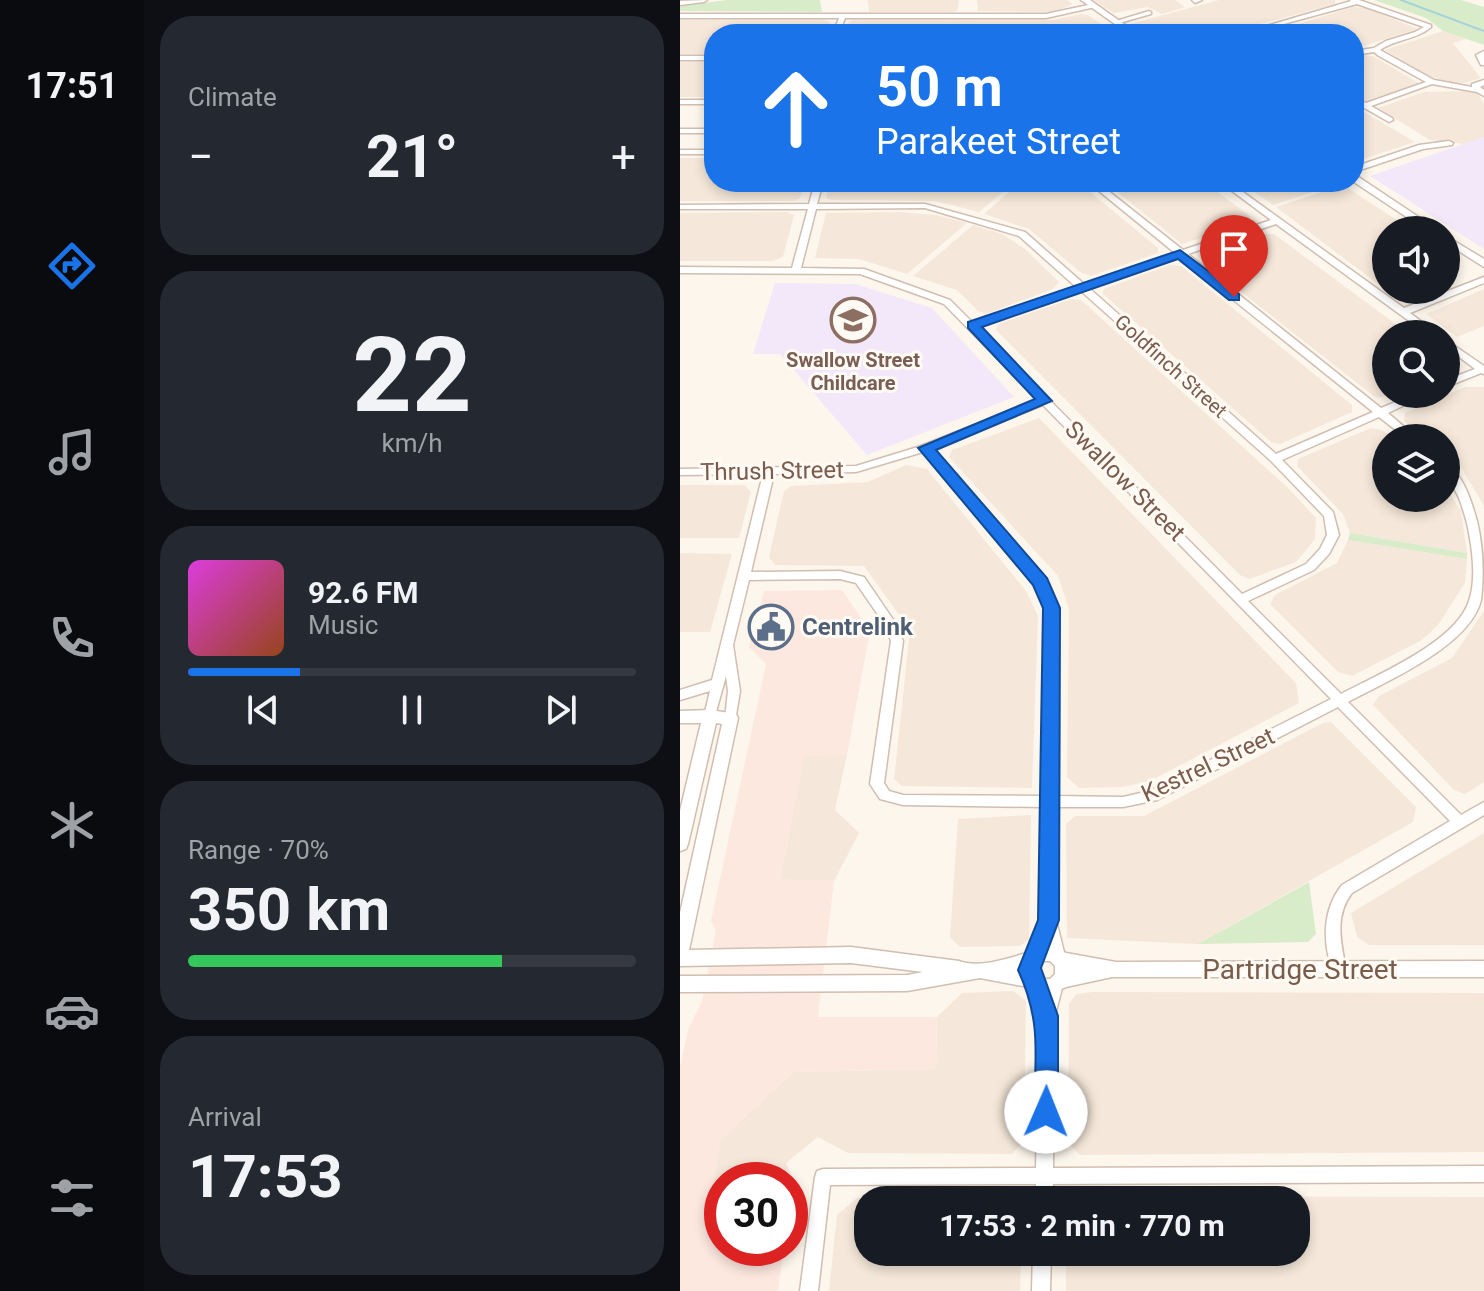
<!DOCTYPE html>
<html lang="en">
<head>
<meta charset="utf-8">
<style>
	:root { --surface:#171b24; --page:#242831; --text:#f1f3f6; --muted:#9ea1a6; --line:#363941; --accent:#1a73e8 }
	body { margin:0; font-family:Roboto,sans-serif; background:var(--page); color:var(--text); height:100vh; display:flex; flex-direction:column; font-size:30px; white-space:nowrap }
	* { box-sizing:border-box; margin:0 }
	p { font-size:26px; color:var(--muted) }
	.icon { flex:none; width:44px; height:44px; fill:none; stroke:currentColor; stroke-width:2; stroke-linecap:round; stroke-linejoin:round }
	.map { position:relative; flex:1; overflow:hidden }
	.side { display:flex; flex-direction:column; gap:16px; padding:16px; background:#0d0f14; width:536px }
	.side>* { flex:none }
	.top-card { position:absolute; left:24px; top:24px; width:660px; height:168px; border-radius:32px; box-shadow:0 4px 12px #0003; background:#1a73e8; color:#fff; overflow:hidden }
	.fabs { position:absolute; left:692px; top:216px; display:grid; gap:16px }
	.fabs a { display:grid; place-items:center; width:88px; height:88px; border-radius:50%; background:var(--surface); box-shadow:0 4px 12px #0003; font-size:40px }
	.speed { position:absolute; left:24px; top:1162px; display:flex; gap:16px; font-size:40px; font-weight:700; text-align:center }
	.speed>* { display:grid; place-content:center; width:104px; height:104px; border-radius:50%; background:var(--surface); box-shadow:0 4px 12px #0003; line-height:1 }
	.speed .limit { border:12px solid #d22; background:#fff; color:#111 }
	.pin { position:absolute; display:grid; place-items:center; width:68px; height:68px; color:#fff; margin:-82px -34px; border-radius:50% 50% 50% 0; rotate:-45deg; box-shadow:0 0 8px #0007 }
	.pin .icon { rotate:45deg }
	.me { position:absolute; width:88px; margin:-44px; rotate:1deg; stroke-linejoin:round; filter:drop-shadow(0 0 6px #0008) }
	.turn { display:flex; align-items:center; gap:28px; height:168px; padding:0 40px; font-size:36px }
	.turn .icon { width:104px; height:104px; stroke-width:2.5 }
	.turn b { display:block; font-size:56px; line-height:68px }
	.big { font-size:60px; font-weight:700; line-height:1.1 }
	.side .widget { flex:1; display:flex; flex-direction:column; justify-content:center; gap:12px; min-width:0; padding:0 28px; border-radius:32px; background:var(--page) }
	.side .dial { align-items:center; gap:0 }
	.dial b { font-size:104px; line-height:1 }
	.song { display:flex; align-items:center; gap:24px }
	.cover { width:96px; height:96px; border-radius:12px; background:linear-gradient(135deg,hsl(300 70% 55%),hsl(20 70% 35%)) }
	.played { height:8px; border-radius:4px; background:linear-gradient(90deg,var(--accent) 25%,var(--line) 25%) }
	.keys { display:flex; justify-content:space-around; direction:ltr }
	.heat { display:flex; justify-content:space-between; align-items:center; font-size:44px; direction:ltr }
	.charge { height:12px; border-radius:6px; background:linear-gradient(90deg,#34c759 70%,var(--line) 0) }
	.trip { position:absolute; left:174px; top:1186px; width:456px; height:80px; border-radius:32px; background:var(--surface); box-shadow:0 4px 12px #0003; font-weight:700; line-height:80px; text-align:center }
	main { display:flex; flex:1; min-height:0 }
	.dock { display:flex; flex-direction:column; width:144px; justify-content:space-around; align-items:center; background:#090b0e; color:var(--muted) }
	.dock .icon { width:56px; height:56px }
	.dock .active { color:var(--accent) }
	.dock b { font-size:36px; color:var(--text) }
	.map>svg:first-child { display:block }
</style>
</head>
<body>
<main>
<nav class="dock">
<b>17:51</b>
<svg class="icon active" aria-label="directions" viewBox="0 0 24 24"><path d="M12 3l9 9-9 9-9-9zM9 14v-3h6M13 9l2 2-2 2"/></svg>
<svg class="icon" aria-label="music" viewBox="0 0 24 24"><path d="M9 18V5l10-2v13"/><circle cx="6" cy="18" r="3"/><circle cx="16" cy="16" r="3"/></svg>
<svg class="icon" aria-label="phone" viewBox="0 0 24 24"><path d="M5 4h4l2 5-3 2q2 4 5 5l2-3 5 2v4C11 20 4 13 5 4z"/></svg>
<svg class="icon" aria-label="climate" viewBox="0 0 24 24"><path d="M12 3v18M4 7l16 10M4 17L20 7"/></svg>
<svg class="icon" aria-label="car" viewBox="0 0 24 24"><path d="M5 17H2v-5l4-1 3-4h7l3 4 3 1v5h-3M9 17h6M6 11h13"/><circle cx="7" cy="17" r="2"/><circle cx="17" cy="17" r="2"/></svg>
<svg class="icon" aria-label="filters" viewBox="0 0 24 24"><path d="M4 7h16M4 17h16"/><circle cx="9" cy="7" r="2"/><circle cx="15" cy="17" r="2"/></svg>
</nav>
<section class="side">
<div class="widget"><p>Climate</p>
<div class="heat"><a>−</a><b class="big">21°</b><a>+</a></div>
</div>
<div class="widget dial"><b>22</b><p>km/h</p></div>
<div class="widget">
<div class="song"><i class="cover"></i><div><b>92.6 FM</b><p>Music</p></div></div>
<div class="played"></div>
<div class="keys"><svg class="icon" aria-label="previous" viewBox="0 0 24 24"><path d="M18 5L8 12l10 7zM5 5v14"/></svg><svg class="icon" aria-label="pause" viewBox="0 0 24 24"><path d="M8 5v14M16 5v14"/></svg><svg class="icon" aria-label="next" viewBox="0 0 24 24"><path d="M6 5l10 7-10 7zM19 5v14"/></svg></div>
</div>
<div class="widget"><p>Range · 70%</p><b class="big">350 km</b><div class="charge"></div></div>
<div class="widget"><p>Arrival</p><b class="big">17:53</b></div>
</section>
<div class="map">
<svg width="804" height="1291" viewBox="0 0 804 1291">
	<rect width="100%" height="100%" fill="#fdf6ec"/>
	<!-- residential -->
	<path fill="#f5e8da" d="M188,0h91l-2,11 -5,1h-83z
		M297,0h90l6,4 -18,8 -77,-1z
		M413,0h82l10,7 -23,7 -14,-7 -34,6z
		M539,0h116v4l-78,21 -20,1 -9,8h-83l-15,-10z
		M673,7l13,1 52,21 -64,20v-15h-88z
		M401,14l7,1 28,19h-271l4,-12 4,-2h200z
		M0,20h144l6,2 -4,12h-112v20h-34z
		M763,31l23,8 -13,4 28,35 -17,5 -17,-1 -21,-7 -41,-25z
		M679,55l14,1 47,28 -54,17 -12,-5v-39z
		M0,62h34v35h-34z
		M788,91l10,2 6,11v33l-20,7 -34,-4 -52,-32 46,-16z
		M674,106l61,36 -61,20z
		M0,158h34v24h91l-5,16 -6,3h-114z
		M149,182h186l-36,30 -44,-11 -103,-1 -6,-2z
		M341,182h57l80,66v5l-67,23 -11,-4 -51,-43 -45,-15z
		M425,182h99l46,34v6l-68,22z
		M560,182h99l1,1 -67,22z
		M663,185l69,45h-26v60l-110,-83z
		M107,212l7,3 -11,42 -10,4h-93v-48z
		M219,212l37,3 31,8 -60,51 -48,-15 -44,-1 11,-45z
		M293,225l29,9 23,15 34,33 -6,7 -67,25 -8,-3 -21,-21 -44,-14z
		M580,234h14l135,100h-23v60h11l-21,4 -175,-138v-5z
		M489,265l12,1 171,139v7l-72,32 -9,-2 -169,-149 2,-4z
		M804,289v37l-27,11 -31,-23z
		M391,299l10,1 206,187 29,31 -1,21 -19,23 -47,17 -9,-4 -244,-245 2,-6z
		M785,387h19v119l-25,-42 -13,-10v-16h-20l-22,-17 1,-8z
		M359,418l257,265 3,20 -147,77 -28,7 -45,1 -12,-11 2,-168 -11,-33 -109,-119 3,-7z
		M691,428l11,2 11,8h-7v60h60v-10l15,23 6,42 -117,-20 -7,-19 -46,-48 1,-7z
		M226,465l21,4 99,122 12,25 -6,172 -130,-2 -8,-7 16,-149 -46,-64 -89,-1 -6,-8 15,-66 7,-5 77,-4z
		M0,485h64l7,7 -12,46h-59z
		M668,540l119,19 -2,24 -27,42 -16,15 -70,36 -14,-4 -68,-68 5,-9 62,-32z
		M0,553l52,1 -22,78h-30z
		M804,611v171l-19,12 -11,-4 -81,-85 6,-9 73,-38z
		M651,722l85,85 -3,15 -215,122 -131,-6 -1,-114 9,-8h69l179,-93z
		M124,755h43l-12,55 24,23 -25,48 -54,-1z
		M351,815l-2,124 -9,7 -60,1 -10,-10 8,-118z
		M804,833v112h-115l-12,-8 -6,-24z
		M333,991l13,10 -2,140 -12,13 -164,-1 -30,-16 -32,26 13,31 -9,25v-39h-68v49h-16l14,-89 73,-68 143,-3 1,-52 25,-24z
		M412,992l392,1v159l-404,3 -12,-12 1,-140 8,-9z
		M330,1194l5,6h-147v52h153l-1,39h-191l8,-76 20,-17z
		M402,1196l402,1v94h-418v-39h230v-52h-219z"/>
	<!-- commercial -->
	<path fill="#fde8e0" d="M162,590l28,41 -23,124 -43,1 -24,123 54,2 -16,136h119l-1,52 -143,3 -73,68 -14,89h16v19h62l-6,43h-98v-224l8,-37 14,-29 14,-71 -5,-9 55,-257 -17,-17 15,-56z"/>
	<!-- education -->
	<path fill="#f3e8fa" d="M804,137v112l-114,-73z
		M95,283l80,1 77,24 82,89 -147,58 -87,-101h-27z"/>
	<!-- green -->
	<path fill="#d8ecc9" d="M47,0h93l2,12 -142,-1v-5z
		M694,0h87l23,7v38l-41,-14 -17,-13z
		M670,533l117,20v6l-119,-19z
		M629,882l7,52 -8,8 -110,2z"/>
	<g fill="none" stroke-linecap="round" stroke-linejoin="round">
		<!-- stream -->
		<path stroke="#a5d3da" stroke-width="2" d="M721,0l83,31"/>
		<!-- minor casing -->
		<g stroke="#d1beb0" stroke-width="3">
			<path id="minor" d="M27,0l-3,2 -24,3v-4z
				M512,0h10l-7,3z
				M670,0h9l72,25v2c-15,13 -35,12 -51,23l54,30 38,7v-3l12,-4v5l-4,2 4,3v6l-7,-4 -45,-8 -61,22 21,12 1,2 -4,2 -35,-20v-5l12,6 60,-21 -47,-26 -5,-4 -20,3v-4l20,-3 12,-7 29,-9 9,-5 -67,-23 -106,29 -5,-1 105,-31z
				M413,4l3,2 -1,1 -49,11h-201l-6,16h-6l6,-16h-159v-4h366z
				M469,11l2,1v2l-35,10 -3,-2z
				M804,51v14h-3l-5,-10z
				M0,56h34v4h-34z
				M0,100h34v4h-34z
				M0,129h34v4h-34z
				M769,141l4,2 -1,2 -29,4 -69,23v-5l65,-22z
				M0,150h34v4h-34z
				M135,182h8l-6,22h108l100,28 59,52 91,-31 -87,-71h9l86,68 88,-30 -51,-38h9l175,126 80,-31v6l-74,30 28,21h-11l-151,-110 -88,30 193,154 34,-14h13l-40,19 29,25h-11l-27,-21 -97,43 51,52 6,23 -10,19 -15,16 -66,31 93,93c36,-19 115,-52 128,-93 7,-20 4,-47 0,-68 -2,-12 -6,-24 -10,-35 -6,-13 -13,-21 -13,-34 17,9 26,39 31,57 6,25 7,54 4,79 -11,46 -94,81 -133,102l113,113 23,-13v13l-132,78c-18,23 -11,50 -6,76l-2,5 -5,2 -5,-2c-12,-30 -12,-64 8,-89l108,-64 -112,-114 -181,93 -34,7h-67v113l9,36 -2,5 -5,2 -5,-2 -5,-16 -6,16 -5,2 -5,-2 -2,-5 12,-36 1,-113 -140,-2 -23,-6 -10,-15 21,-143 -6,-16 -29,-42 -16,-4 -91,1 -16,65 7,46 -5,30h-8l-2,-3 3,-27 -2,-15 -12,43h-8l-2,-3 6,-25 -30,9v-10l32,-10 51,-206 -83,1v-6l176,-3 65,-20 117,-46 -94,-96 -84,-30 -180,-1v-6l112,1 16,-59h-128v-4l129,-1zM245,208l94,28 57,51 -104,35 -22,-22 -86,-31 -63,-1 15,-59zM500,257l193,155 -97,42 -187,-166zM401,291l190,170 53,55 3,19 -7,14 -14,15 -64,30 -265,-267zM363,405l288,294 -182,92 -26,6 -67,-1 1,-188 -12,-29 -113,-130zM243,452l113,132 9,24 -2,188 -140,-1 -14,-4 -5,-8 19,-142 -9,-20 -30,-44 -24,-6 -89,1 23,-98 82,-2z
				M766,340l38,26v8l-3,-1 -35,14v-7l29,-11 -29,-22z
				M358,977l5,2 4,11 4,-11 5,-2 5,2 2,5 -8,32 -2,152 431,-2v16l-431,2 -1,16h-16v-16l-206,1 -12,106h-18l15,-114 2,-6 6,-2 213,-1 3,-152 -8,-32 2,-5z
				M353,1252h18l-1,39h-18z"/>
		</g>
		<!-- tertiary casing -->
		<g stroke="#d1beb0" stroke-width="3">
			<path id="tertiary" d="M401,0h9l48,34h-9z
				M674,175l3,1 81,54h-12l-72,-48z
				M766,236l38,23v8l-38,-24z
				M30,710l26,4 2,4 -49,232 162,-3 108,14c18,7 45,-1 64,-7 8,-2 15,-7 24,-9l19,8 50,9 368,-1v16h-372l-46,10 -19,8 -19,-8 -48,-9 -73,13 -227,1v-16l227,-1 16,-3 -72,-9 -171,3v-53l42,-189 -6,-1 -28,121 -2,5 -6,2v-40l21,-88h-21v-12zM364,961h6l5,5v8l-5,5h-6l-5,-5v-8z"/>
		</g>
		<!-- minor -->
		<use href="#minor" fill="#fff" fill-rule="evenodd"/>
		<!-- tertiary -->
		<use href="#tertiary" fill="#fff" fill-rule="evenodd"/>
	</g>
	<!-- route -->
	<path fill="#1a73e8" stroke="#114b97" stroke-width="2" d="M500,250l59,44v6h-10l-51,-41 -196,68 70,74 -116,49 111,128 13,30 -1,312 -18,48 17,48v96l-4,9 -8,3 -9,-3 -3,-9c1,-56 8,-90 -16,-142l20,-50 5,-312 -10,-23 -115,-137 117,-49 -67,-71v-6z"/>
	<!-- icons -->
	<defs>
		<g id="school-ring" transform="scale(2.3)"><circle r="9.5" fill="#fffaf3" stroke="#8d6e63" stroke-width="1.5"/><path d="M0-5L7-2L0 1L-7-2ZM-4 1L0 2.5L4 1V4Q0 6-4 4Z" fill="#8d6e63"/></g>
		<g id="civic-ring" transform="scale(2.3)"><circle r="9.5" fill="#fffaf3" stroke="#5c6f8a" stroke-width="1.5"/><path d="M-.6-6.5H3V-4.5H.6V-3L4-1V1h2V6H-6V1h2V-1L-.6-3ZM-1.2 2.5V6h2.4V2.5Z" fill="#5c6f8a"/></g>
	</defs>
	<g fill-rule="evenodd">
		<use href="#school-ring" x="173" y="320"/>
		<use href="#civic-ring" x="91" y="627"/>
	</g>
	<g text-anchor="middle" stroke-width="6" stroke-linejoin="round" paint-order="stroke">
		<!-- far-education labels -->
		<g font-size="20" font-weight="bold" fill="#785e54" stroke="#fffaf3">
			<text x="173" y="367">Swallow Street<tspan x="173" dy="23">Childcare</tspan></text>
		</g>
		<!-- far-street labels -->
		<g font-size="20" fill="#7a5c4d" stroke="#fffaf3">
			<text transform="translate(491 366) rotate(42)" y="7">Goldfinch Street</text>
		</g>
		<!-- street labels -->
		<g font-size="24" fill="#7a5c4d" stroke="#fffaf3">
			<text transform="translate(92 471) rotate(-1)" y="8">Thrush Street</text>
			<text transform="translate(445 481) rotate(45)" y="8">Swallow Street</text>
			<text transform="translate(528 765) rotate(-25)" y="8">Kestrel Street</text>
		</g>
		<!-- service labels -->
		<g font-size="24" font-weight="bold" fill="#4e5e75" stroke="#fffaf3" text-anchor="start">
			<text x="122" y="635">Centrelink</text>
		</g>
		<!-- near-street labels -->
		<g font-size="28" fill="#7a5c4d" stroke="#fffaf3">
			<text x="620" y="979">Partridge Street</text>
		</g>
	</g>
</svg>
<div class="fabs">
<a><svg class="icon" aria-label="sound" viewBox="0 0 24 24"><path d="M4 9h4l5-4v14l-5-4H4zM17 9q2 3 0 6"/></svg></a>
<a><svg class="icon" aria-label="search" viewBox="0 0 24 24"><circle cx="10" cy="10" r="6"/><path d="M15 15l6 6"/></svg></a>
<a><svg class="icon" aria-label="layers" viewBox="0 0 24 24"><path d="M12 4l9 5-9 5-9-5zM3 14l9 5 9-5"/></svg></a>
</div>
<div class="speed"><div class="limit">30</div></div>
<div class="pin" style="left:554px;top:297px;background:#d93025"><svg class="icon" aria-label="arrive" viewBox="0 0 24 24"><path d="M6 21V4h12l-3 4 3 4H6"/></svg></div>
<svg class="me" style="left:366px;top:1112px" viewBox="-20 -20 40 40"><circle r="19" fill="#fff"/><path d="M0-13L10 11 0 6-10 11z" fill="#1a73e8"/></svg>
<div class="trip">17:53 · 2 min · 770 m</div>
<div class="top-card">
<div class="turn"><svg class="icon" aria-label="ahead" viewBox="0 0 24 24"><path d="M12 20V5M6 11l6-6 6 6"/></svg><div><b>50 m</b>Parakeet Street</div></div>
</div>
</div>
</main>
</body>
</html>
